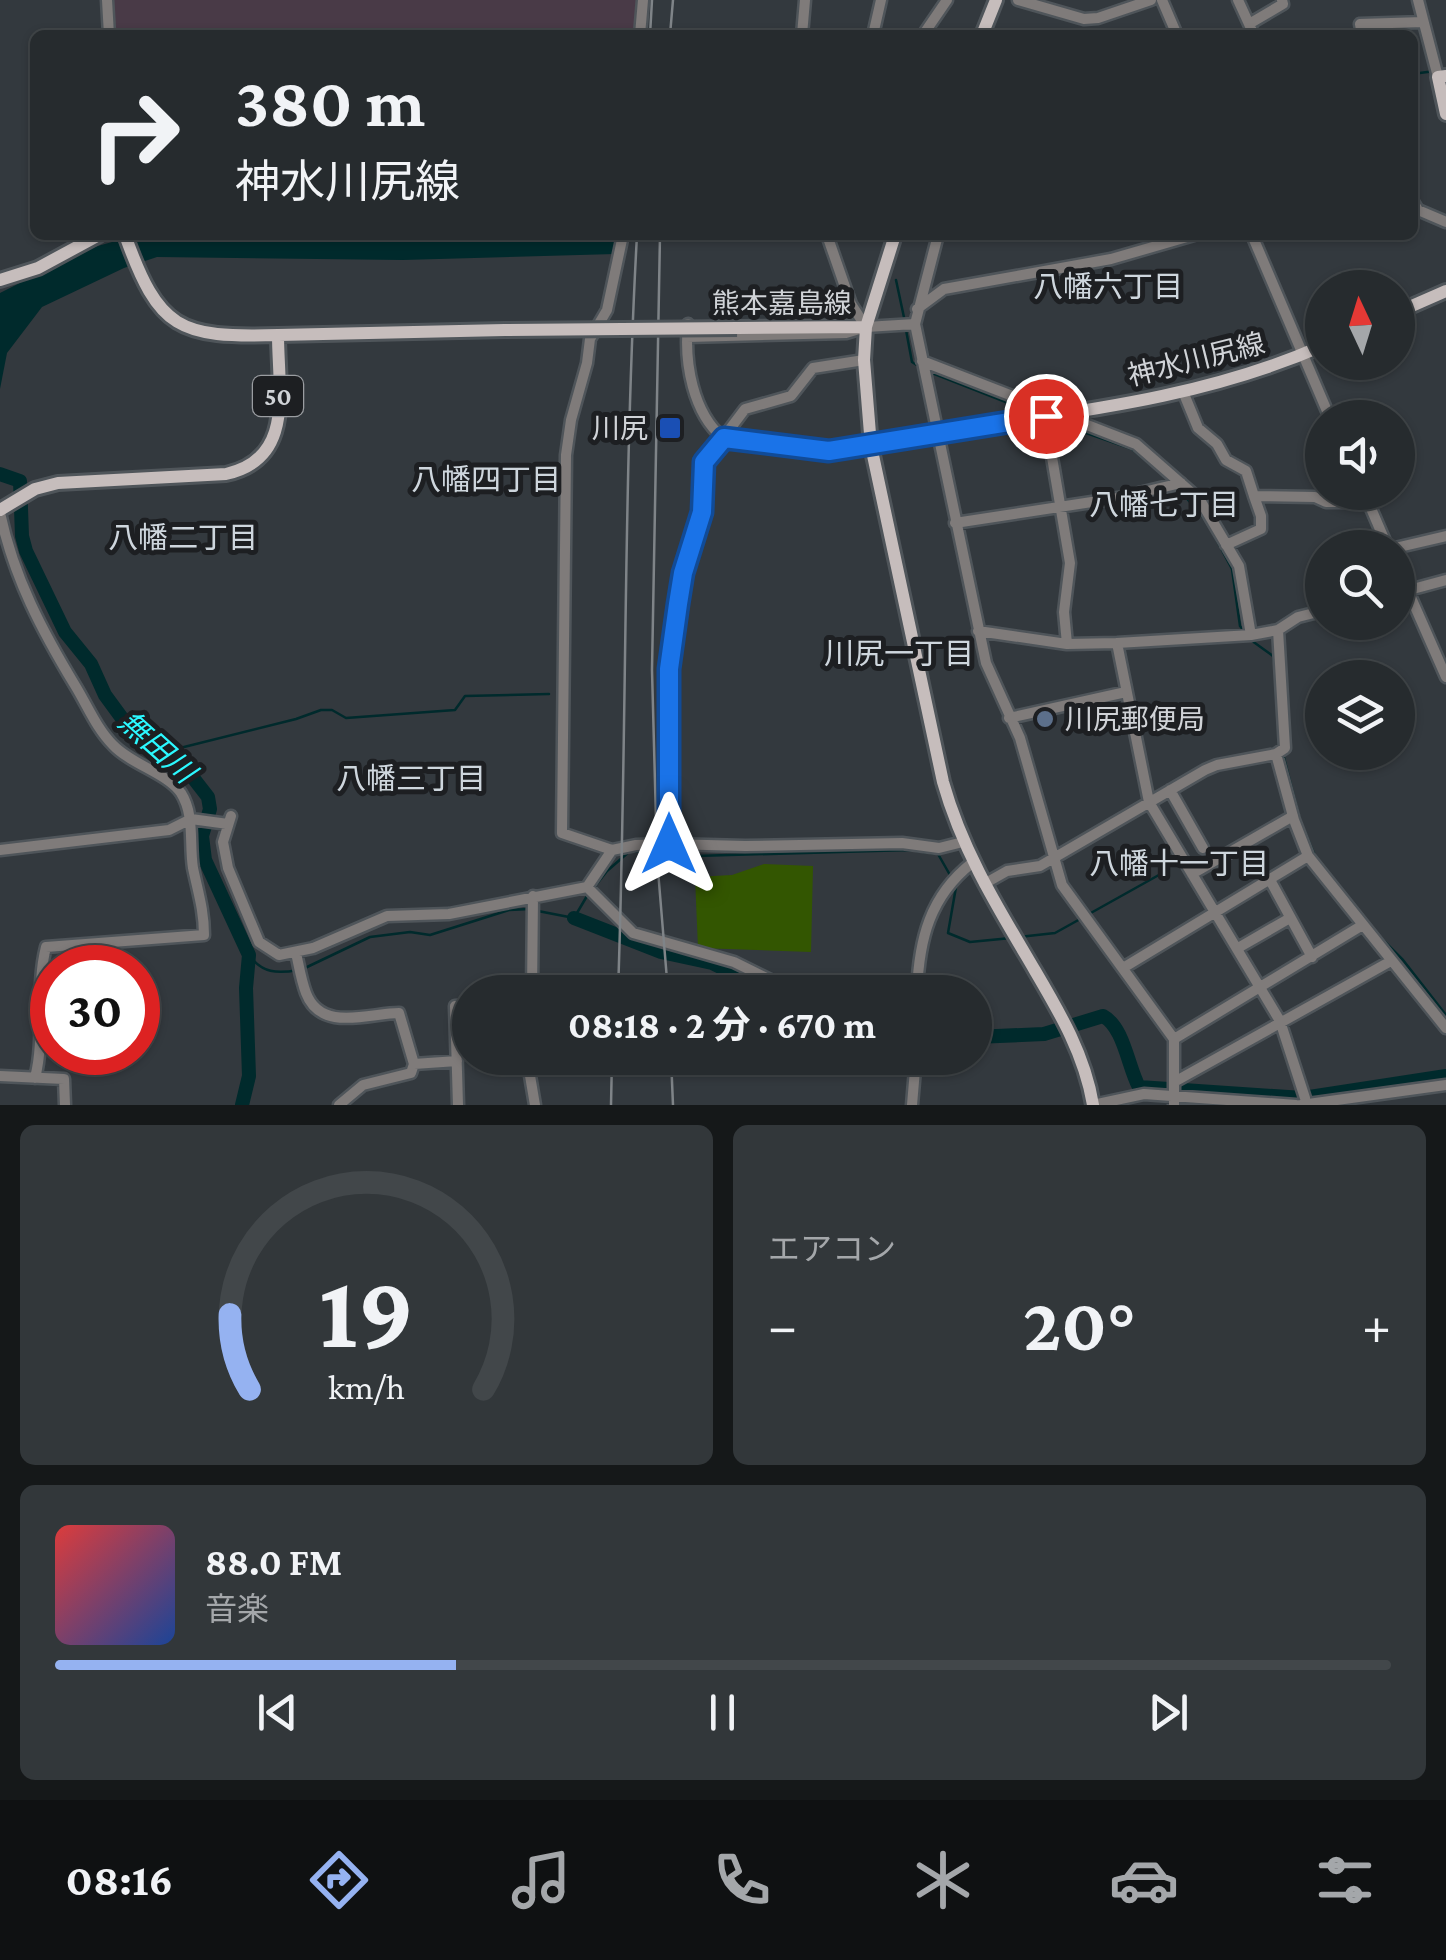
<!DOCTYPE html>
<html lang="ja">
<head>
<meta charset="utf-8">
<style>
	:root { --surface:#262b2e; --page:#32373a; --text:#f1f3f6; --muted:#a4a7aa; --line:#42474a; --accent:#95b2f1 }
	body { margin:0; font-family:"Crimson Pro","Noto Sans JP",serif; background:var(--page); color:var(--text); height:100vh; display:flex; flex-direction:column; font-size:38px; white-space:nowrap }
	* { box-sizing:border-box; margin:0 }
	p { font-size:32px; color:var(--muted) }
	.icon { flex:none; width:55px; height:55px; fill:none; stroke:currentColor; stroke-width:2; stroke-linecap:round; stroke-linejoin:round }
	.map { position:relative; height:1105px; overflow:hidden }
	.details { display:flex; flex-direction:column; gap:20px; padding:20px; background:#151819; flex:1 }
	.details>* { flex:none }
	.guide { position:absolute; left:30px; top:30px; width:1388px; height:210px; border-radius:15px; box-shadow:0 2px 8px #0004,0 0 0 2px var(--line); background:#262b2e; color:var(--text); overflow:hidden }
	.needle { width:65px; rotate:356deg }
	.fabs { position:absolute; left:1305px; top:270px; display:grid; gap:20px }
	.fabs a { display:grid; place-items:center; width:110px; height:110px; border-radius:50%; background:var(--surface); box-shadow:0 2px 8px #0004,0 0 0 2px var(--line); font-size:50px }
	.speed { position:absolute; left:30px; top:945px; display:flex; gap:20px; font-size:50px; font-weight:700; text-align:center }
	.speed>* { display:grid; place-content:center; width:130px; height:130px; border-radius:50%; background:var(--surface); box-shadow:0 2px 8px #0004,0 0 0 2px var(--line); line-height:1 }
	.speed .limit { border:15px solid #d22; background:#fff; color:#111 }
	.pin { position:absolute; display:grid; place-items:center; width:85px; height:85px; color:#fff; margin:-42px; border:5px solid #fff; border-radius:50%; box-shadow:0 2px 10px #0007 }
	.me { position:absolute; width:110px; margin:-55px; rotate:0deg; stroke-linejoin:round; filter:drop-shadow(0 0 8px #0008) }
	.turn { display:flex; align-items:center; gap:35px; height:210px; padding:0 40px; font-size:45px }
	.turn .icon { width:130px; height:130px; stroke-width:2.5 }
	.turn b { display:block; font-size:70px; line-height:85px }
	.big { font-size:75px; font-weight:700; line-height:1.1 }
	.details .tile { flex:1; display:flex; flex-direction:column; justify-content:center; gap:15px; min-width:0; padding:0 35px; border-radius:15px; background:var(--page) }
	.details .dial { align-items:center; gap:0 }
	.dial svg { height:260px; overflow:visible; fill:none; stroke:var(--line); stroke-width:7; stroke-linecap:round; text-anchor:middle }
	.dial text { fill:var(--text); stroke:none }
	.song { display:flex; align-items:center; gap:30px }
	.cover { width:120px; height:120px; border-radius:15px; background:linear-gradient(135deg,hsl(0 70% 55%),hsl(220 70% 35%)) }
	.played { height:10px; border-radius:5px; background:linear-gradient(90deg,var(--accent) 30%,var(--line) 30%) }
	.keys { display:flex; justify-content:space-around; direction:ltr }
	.heat { display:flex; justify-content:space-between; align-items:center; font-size:55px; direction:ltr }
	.details .tiles { flex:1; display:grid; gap:20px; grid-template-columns:1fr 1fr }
	.tile:last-child { grid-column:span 2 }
	.trip { position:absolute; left:452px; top:975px; width:540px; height:100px; border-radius:50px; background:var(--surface); box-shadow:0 2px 8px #0004,0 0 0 2px var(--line); font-weight:700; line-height:100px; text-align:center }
	.dock { display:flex; height:160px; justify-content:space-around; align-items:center; background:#0f1112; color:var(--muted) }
	.dock .icon { width:70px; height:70px }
	.dock .active { color:var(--accent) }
	.dock b { font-size:45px; color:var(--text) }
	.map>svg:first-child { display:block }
</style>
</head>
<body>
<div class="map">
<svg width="1446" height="1105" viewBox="0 0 1446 1105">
	<rect width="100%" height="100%" fill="#33393e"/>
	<!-- industrial -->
	<path fill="#493a47" d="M109,0h529l-3,35h-524z"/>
	<!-- green -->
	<path fill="#335601" d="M764,864l49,2 -2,86 -113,-4 -3,-71 37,-2z"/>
	<!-- water -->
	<path fill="#002a2c" d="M137,235h595l-116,8 -1,11 -212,6 -246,-3 -33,11 -82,39 -35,46 -7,36v-96l87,-44z"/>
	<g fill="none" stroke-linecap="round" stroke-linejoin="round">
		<!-- stream -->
		<path stroke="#002a2c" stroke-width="2.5" d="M1412,74l23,-3
			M896,280l9,42
			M906,330l6,32 8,5
			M932,373l99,39
			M1052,421l80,28 36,30
			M1178,488l29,34 25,47 8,57 4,5
			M1248,638l25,18 3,16
			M168,751l128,-32 25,-9h11l14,8 109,-8 10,-14 84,-2
			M1283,754l17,66 15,36
			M956,887l-8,46 22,9 41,-4
			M592,890l15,-19 23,-20 65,5 215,-6 28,4 12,21
			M538,911l36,7 13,-22
			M1089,914l77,-43
			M1372,929l31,31 43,55
			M1019,937l36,-4 27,-15
			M249,955c13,18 28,19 49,15
			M305,968l65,-31 40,-5 20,3 79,-25 21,-1"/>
		<!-- river -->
		<path stroke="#002a2c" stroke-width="14" d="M0,474l20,7 2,55 4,15 39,81 26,32 14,31 22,30 53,36 28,36 2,12 -8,27 3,24 44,95 -3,33 3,88 -7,29
			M574,918l87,34 51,11 60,29
			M975,1037l69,-3 59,-18c21,11 25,51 36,71l164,11 143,-22"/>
		<!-- minor casing -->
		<g stroke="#4f555a" stroke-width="15">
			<path id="minor" d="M107,0l2,35
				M1018,0l66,19 14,-1 53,-18
				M1162,0l15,35
				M1238,0l16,35
				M1418,0l20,77
				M1249,24l34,-20 -1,-4
				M640,35l3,-35
				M802,35l3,-35
				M873,35l8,-35
				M923,35l24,-35
				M1362,35l-2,-11 63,-2
				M1412,200l6,10 28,12
				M623,235l-16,75 -17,29 -3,24 -16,57 -5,35 -4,378 50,17 24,-5 33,-1 76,2 157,-3 37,5 24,-6
				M827,235l24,69 15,23
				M938,235l-23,89 71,339 34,75 42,147 112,154v66
				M1252,235l78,183
				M917,309l27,-20 167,-30 83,-24
				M688,324c-4,39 5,89 35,114
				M687,337l159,-4 20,-6 49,-3
				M922,361l214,83 64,56 39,66 12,69
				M1184,394l14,34 19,16 9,16 20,11 8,25 61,1 11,5h17l10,-10
				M1045,416l25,147 -6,49 3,32
				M1364,492l24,56
				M0,513c14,65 42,118 76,174 12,20 21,42 37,58 19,20 54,28 68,48 14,22 8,50 12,75 5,24 11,42 11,67l-158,12c-11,43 0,88 -11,131
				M955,523l163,-25 63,-15
				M1226,545l35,-16v-13l-7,-20
				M1395,548l51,-12
				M1398,568l48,109
				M1398,593l48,-13
				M978,631l89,13 50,-1 134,-8 27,-5 20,-13 24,-6
				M1117,643l32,159 131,219 25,77
				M1009,718l117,-26
				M1276,754l18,66 14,36 138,172
				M1170,790l33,58
				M231,816l-8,26 5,26 31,74 20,13 34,-7 74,-32 62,-2 138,-27 25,-37
				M669,844v-175l14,-96 19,-61 3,-50 40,-53 46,-13 22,-28 51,-8
				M0,850l169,-20 22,-11 37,5
				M1192,874l101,-58
				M1270,880l42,77
				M984,884l23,-13 33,-5 165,-96 12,-5 59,-11 9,-6 -7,-118
				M587,887l46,46 101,29 61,30
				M1238,948l52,-30
				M296,953c3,13 5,27 10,40 15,40 64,20 93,20l15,51
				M1123,968l185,-112
				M532,992l1,-96
				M917,992c2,-53 13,-96 55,-129
				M1174,1039l187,-113
				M527,1058l8,47
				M0,1076l64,3 1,26
				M1176,1081l215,-120
				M339,1105l24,-20 48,-12 3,-9 43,-3
				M458,1105l-3,-99 15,-1
				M912,1105l4,-47
				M1093,1105l51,-11 152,11
				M1301,1105l145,-20"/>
		</g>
		<!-- major casing -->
		<g stroke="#4f555a" stroke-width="18">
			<path id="major" d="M982,35l14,-35
				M1446,76l-8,1 8,37
				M125,235c34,95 54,103 153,100
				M895,235l-29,92 -2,33 7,86 72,336c18,64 50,118 84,175 28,48 57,93 66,148
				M0,280l38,-12 61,-33
				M1398,312l48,-21
				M737,328l129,-1
				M723,438c35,5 72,14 107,13 38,-1 75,-14 113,-19 130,-20 258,-33 379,-86
				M0,510l35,-21 23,-6 168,-9c69,-15 52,-84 52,-139l227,-5"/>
		</g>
		<!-- minor -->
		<use href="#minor" stroke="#7f7b7a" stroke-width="10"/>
		<!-- major -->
		<use href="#major" stroke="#c6bdbc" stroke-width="12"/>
		<!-- rail -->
		<path stroke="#7f8488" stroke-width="2.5" d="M650,35l2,-35
			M670,35l3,-35
			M660,235l-8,435 5,188 11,134
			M618,992c9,-252 5,-505 19,-757
			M671,1058l2,47
			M611,1105l1,-47"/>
		<!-- major-bridge casing -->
		<g stroke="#4f555a" stroke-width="18" stroke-linecap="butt">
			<path id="major-bridge" d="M505,330l232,-2"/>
		</g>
		<!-- major-bridge -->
		<use href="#major-bridge" stroke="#c6bdbc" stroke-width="12"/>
	</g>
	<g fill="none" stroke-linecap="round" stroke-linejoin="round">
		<!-- route casing -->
		<g stroke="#114b97" stroke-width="25">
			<path id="route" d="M669,844v-175l9,-65 5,-31 19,-61 2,-50 20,-24 105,13 217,-35"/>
		</g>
		<!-- route -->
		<use href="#route" stroke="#1a73e8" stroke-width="18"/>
	</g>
	<!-- markers -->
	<rect fill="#1a4fb4" stroke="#1d1f22" stroke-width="4" x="658" y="416" width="24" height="24" rx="5"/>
	<circle fill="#5c6f8a" stroke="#1d1f22" stroke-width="4" cx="1045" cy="719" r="10"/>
	<g text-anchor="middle" stroke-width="10" stroke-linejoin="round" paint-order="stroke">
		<!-- shield labels -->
		<rect fill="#1d1f22" stroke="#9a9da1" stroke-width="2.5" x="253" y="376" width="50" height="40" rx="8"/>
		<g font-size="25" font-weight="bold" fill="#d0d3d7">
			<text x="278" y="405">50</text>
		</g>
		<!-- street labels -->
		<g font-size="28" fill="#d0d3d7" stroke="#1d1f22">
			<text x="782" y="313">熊本嘉島線</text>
			<text transform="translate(1196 359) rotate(-14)" y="10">神水川尻線</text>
		</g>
		<!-- poi labels -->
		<g font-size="28" fill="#d0d3d7" stroke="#1d1f22" text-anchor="end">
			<text x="648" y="438">川尻</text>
			<text x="1065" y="729" text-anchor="start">川尻郵便局</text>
		</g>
		<!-- neighbourhood labels -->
		<g font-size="30" fill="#ced6dd" stroke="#1d1f22">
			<text x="1108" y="297">八幡六丁目</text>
			<text x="486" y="490">八幡四丁目</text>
			<text x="1164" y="515">八幡七丁目</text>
			<text x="183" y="548">八幡二丁目</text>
			<text x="899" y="664">川尻一丁目</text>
			<text x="411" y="789">八幡三丁目</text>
			<text x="1179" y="874">八幡十一丁目</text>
		</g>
		<!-- water labels -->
		<g font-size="30" font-style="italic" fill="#2bf8ff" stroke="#1d1f22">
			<text transform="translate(157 747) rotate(42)" y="10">無田川</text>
		</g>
	</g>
</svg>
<div class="fabs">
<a><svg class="needle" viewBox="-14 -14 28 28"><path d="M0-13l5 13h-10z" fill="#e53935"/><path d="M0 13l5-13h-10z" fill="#a4a7aa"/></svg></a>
<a><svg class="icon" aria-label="sound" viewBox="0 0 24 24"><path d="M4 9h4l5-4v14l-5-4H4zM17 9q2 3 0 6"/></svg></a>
<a><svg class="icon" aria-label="search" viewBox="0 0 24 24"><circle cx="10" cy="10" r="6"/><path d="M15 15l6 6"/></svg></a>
<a><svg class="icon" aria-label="layers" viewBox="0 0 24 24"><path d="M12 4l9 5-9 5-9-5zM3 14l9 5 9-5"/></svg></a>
</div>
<div class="speed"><div class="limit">30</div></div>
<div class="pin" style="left:1046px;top:416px;background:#d93025"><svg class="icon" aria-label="arrive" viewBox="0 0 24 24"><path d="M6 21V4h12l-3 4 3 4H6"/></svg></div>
<svg class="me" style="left:669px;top:844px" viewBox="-20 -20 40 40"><path d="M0-17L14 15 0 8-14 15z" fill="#1a73e8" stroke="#fff" stroke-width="4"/></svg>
<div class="trip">08:18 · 2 分 · 670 m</div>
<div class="guide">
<div class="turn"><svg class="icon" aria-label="right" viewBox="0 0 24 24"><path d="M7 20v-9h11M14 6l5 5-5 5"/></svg><div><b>380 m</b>神水川尻線</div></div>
</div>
</div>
<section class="details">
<div class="tiles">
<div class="tile dial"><svg viewBox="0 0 100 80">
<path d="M14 69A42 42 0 1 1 86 69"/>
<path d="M14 69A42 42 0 0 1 8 46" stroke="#95b2f1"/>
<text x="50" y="56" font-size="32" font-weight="700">19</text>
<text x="50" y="72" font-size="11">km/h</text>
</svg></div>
<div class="tile"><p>エアコン</p>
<div class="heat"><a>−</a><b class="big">20°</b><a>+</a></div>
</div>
<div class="tile">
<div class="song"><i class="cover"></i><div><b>88.0 FM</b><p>音楽</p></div></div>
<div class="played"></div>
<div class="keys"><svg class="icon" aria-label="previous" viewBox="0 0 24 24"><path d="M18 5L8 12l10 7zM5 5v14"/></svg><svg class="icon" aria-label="pause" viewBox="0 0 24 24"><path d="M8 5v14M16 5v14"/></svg><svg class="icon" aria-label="next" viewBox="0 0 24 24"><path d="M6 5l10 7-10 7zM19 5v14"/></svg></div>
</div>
</div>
</section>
<nav class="dock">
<b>08:16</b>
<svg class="icon active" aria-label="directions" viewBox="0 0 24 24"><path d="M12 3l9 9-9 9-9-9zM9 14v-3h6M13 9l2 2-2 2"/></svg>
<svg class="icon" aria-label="music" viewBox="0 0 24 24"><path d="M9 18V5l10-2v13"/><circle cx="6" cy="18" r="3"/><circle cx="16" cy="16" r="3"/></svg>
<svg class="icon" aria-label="phone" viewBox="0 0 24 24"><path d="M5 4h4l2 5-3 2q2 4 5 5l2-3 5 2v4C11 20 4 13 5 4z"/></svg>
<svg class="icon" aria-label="climate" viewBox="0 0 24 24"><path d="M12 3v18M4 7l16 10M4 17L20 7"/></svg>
<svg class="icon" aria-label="car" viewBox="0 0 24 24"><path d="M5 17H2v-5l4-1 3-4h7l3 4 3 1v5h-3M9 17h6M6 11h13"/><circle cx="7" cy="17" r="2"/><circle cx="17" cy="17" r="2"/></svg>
<svg class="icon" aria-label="filters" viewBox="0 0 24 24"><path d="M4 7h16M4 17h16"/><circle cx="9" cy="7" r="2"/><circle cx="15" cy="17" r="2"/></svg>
</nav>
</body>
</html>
